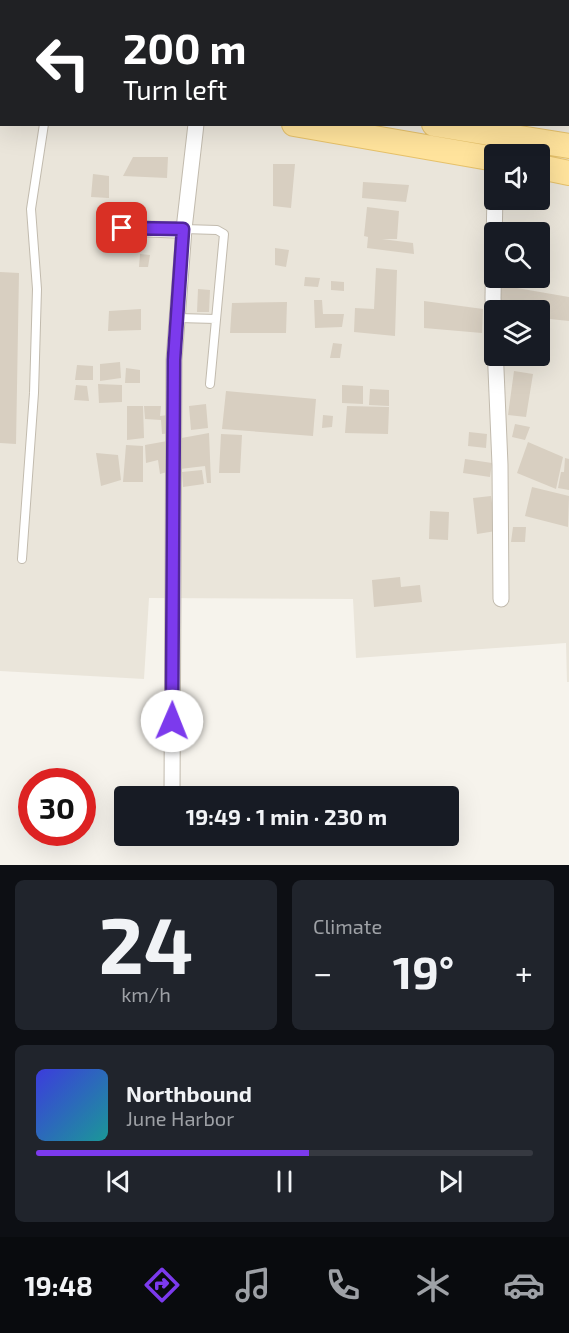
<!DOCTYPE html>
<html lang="en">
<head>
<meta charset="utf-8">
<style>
	:root { --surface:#171b24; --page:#20242c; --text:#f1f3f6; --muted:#9ea1a6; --line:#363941; --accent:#7c3aed }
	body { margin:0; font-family:"Exo 2",sans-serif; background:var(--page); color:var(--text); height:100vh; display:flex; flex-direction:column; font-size:22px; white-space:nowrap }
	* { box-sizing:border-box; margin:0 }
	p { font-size:20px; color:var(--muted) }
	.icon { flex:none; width:33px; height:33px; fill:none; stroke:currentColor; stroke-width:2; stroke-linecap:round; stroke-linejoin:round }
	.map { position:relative; height:865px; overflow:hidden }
	.panel { display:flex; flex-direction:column; gap:15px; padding:15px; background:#0d0f14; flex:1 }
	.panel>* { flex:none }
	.banner { position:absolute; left:0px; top:0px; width:570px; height:126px; box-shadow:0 6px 24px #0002; background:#202124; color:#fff; overflow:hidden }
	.buttons { position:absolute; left:484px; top:144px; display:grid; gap:12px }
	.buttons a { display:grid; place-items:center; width:66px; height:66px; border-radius:6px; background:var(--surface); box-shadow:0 6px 24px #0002; font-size:30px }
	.speed { position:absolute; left:18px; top:768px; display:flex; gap:12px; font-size:30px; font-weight:700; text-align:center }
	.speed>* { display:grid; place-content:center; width:78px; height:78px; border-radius:50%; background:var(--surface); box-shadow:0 6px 24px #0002; line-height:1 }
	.speed .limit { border:9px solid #d22; background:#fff; color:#111 }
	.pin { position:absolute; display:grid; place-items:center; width:51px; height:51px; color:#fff; margin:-26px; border-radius:12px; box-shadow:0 3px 9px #0006 }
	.me { position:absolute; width:66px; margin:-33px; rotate:1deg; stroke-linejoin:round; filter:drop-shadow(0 0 4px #0008) }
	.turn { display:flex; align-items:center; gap:21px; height:126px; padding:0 24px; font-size:27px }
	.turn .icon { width:78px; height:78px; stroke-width:2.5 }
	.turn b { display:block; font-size:42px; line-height:51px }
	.big { font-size:45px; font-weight:700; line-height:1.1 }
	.panel .widget { flex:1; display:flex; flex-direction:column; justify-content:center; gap:9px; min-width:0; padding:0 21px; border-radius:9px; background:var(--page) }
	.panel .dial { align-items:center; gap:0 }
	.dial b { font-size:78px; line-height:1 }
	.song { display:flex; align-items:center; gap:18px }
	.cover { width:72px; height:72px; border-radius:9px; background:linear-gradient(135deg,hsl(240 70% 55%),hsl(180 70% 35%)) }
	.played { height:6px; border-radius:3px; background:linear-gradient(90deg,var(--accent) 55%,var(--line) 55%) }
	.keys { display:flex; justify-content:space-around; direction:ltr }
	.heat { display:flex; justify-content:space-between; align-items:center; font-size:33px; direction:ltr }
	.panel .tiles { flex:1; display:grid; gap:15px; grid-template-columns:1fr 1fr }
	.widget:last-child { grid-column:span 2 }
	.trip { position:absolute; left:114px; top:786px; width:345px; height:60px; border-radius:6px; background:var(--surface); box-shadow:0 6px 24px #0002; font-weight:700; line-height:60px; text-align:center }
	.dock { display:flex; height:96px; justify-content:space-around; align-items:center; background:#090b0e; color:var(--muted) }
	.dock .icon { width:42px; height:42px }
	.dock .selected { color:var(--accent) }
	.dock b { font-size:27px; color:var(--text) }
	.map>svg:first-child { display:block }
</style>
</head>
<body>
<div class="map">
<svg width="569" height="865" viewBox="0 0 569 865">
	<rect width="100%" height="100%" fill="#f6f3ec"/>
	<!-- residential -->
	<path fill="#eae5da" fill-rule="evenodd" d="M0,0h569v682h-2l-1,-39 -210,15 -3,-59 -204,-1 -5,81 -144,-8zM2,2h566v122h-566zM495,154h45v46h-45zM495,232h45v46h-45zM495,310h45v46h-45z"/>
	<!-- building -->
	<path fill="#d8cfc1" d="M133,157h35l-1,21 -44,-2z
		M273,164h22l-4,44 -18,-2z
		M93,174l16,2v22l-18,-1z
		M363,182l46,3 -3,17 -44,-4z
		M367,207l32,4 -2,28h-15l31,4 1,11 -47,-6 1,-11 -4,-1z
		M275,248l14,2 -3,17 -11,-2z
		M140,254l10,1 -2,12h-9z
		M376,268l21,2 -2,66 -41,-4 1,-24 19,1z
		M0,272l19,1 -3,171 -16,-1z
		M305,277l15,1 -2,9 -14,-1z
		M331,281l13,1v9l-13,-1z
		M500,285l69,12v24l-29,-3v-8h-41z
		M198,289l12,1 -1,22h-12z
		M314,300h8l1,14h21l-2,13 -27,1z
		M424,301l59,8 -1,24 -58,-5z
		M287,302l-1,31h-56l2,-30z
		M141,309v21l-33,1 1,-20z
		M333,343l9,1 -2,14h-10z
		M120,362l1,16 -21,3v-17z
		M77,365l16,1v14h-18z
		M126,368l14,2v13h-15z
		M514,371l19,3 -7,43 -18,-2z
		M98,384l24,1v17l-23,1z
		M76,385l11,1 2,15 -15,-1z
		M342,385l21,1v18l-21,-1z
		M370,389l19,1v16l-20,-1z
		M226,391l90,8 -3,37 -91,-7z
		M206,404l2,24 -17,2 -2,-24z
		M127,406h16l1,32 -17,2z
		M144,406h17l-1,10 16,-2v19l-14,1 -1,-14 -16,-1z
		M347,406l42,1 -1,27 -43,-1z
		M323,415l10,1 -1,11 -10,1z
		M515,424l15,3 -5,13 -13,-3z
		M469,432l18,2 -1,14 -18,-2z
		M209,433l2,50h-4l-2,-17 -25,3 -4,-30z
		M221,434l21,1 -2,38h-21z
		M173,440l4,29 -17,5 -2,-14 -12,3 -1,-18z
		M528,442l35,15 -7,32 -39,-16z
		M126,445l17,1v36h-20z
		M96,453l22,2 3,25 -20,6z
		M565,458l4,1v31l-11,-2 3,-16h3z
		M465,459l27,4 -2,14 -27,-4z
		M202,470l2,14 -21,3 -1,-15z
		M532,487l37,9 -1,31 -43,-11z
		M491,496l5,35 -19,3 -4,-36z
		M430,511l19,1 -1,28 -19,-1z
		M513,527h13l-1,15h-14z
		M400,577l1,10 19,-2 2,17 -48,5 -2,-27z"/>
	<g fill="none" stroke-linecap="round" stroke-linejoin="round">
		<!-- service casing -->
		<g stroke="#c2bbae" stroke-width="10">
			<path id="service" d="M184,229l33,1 7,4 -14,150
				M178,318l38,1
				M22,559l12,-166 3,-104 -6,-80 13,-85"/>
		</g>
		<!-- minor casing -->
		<g stroke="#c2bbae" stroke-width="17">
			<path id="minor" d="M64,2v-2
				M225,2v-2
				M365,2l1,-2
				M495,193l-2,105 7,167 1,134
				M122,228l52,2 10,-1
				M172,796l2,-436 10,-131 12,-105"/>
		</g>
		<!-- primary casing -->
		<g stroke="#e6c16a" stroke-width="26">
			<path id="primary" d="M0,58h2
				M0,80h2
				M294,124l201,35
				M434,124l135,22
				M540,167l29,6"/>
		</g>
		<!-- service -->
		<use href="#service" stroke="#fff" stroke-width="8"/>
		<!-- minor -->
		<use href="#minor" stroke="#fff" stroke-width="15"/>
		<!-- primary -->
		<use href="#primary" stroke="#ffe39c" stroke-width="24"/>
	</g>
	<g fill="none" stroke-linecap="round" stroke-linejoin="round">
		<!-- route casing -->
		<g stroke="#51269a" stroke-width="15">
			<path id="route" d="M122,228l61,1 -9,131 -2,361"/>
		</g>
		<!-- route -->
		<use href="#route" stroke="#7c3aed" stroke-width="10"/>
	</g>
</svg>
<div class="buttons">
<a><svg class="icon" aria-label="sound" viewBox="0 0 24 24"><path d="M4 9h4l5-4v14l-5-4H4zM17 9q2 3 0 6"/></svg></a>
<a><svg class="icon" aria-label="search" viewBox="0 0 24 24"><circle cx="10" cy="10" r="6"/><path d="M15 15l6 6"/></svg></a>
<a><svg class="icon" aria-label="layers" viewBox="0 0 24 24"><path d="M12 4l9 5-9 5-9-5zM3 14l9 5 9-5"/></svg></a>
</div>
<div class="speed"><div class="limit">30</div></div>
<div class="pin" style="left:122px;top:228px;background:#d93025"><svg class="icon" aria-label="arrive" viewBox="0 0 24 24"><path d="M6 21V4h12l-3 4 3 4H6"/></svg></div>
<svg class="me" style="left:172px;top:721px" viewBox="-20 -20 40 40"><circle r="19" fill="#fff"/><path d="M0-13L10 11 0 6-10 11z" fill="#7c3aed"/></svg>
<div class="trip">19:49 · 1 min · 230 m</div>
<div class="banner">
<div class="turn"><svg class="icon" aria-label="left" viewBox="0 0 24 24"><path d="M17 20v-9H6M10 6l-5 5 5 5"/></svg><div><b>200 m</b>Turn left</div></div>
</div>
</div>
<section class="panel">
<div class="tiles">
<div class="widget dial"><b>24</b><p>km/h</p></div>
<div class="widget"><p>Climate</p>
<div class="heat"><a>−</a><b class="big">19°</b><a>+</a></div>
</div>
<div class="widget">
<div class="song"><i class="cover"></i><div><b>Northbound</b><p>June Harbor</p></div></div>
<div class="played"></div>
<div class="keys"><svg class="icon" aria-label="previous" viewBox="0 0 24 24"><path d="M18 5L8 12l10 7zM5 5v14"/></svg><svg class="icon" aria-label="pause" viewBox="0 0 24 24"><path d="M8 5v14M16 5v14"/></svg><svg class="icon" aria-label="next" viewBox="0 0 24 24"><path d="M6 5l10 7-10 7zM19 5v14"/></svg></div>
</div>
</div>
</section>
<nav class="dock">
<b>19:48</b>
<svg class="icon selected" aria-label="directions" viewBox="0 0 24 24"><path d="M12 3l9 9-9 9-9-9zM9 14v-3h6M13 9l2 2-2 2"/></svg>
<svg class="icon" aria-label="music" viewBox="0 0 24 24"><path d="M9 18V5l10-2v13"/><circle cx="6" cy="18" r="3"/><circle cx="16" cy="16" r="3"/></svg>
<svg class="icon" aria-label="phone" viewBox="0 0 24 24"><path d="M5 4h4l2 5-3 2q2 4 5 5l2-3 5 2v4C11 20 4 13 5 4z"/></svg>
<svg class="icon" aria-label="climate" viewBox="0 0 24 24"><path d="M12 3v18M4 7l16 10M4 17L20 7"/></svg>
<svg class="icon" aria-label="car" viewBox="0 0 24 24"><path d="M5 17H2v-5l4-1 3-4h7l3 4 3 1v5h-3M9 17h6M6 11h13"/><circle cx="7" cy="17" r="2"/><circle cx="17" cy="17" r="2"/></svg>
</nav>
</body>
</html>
